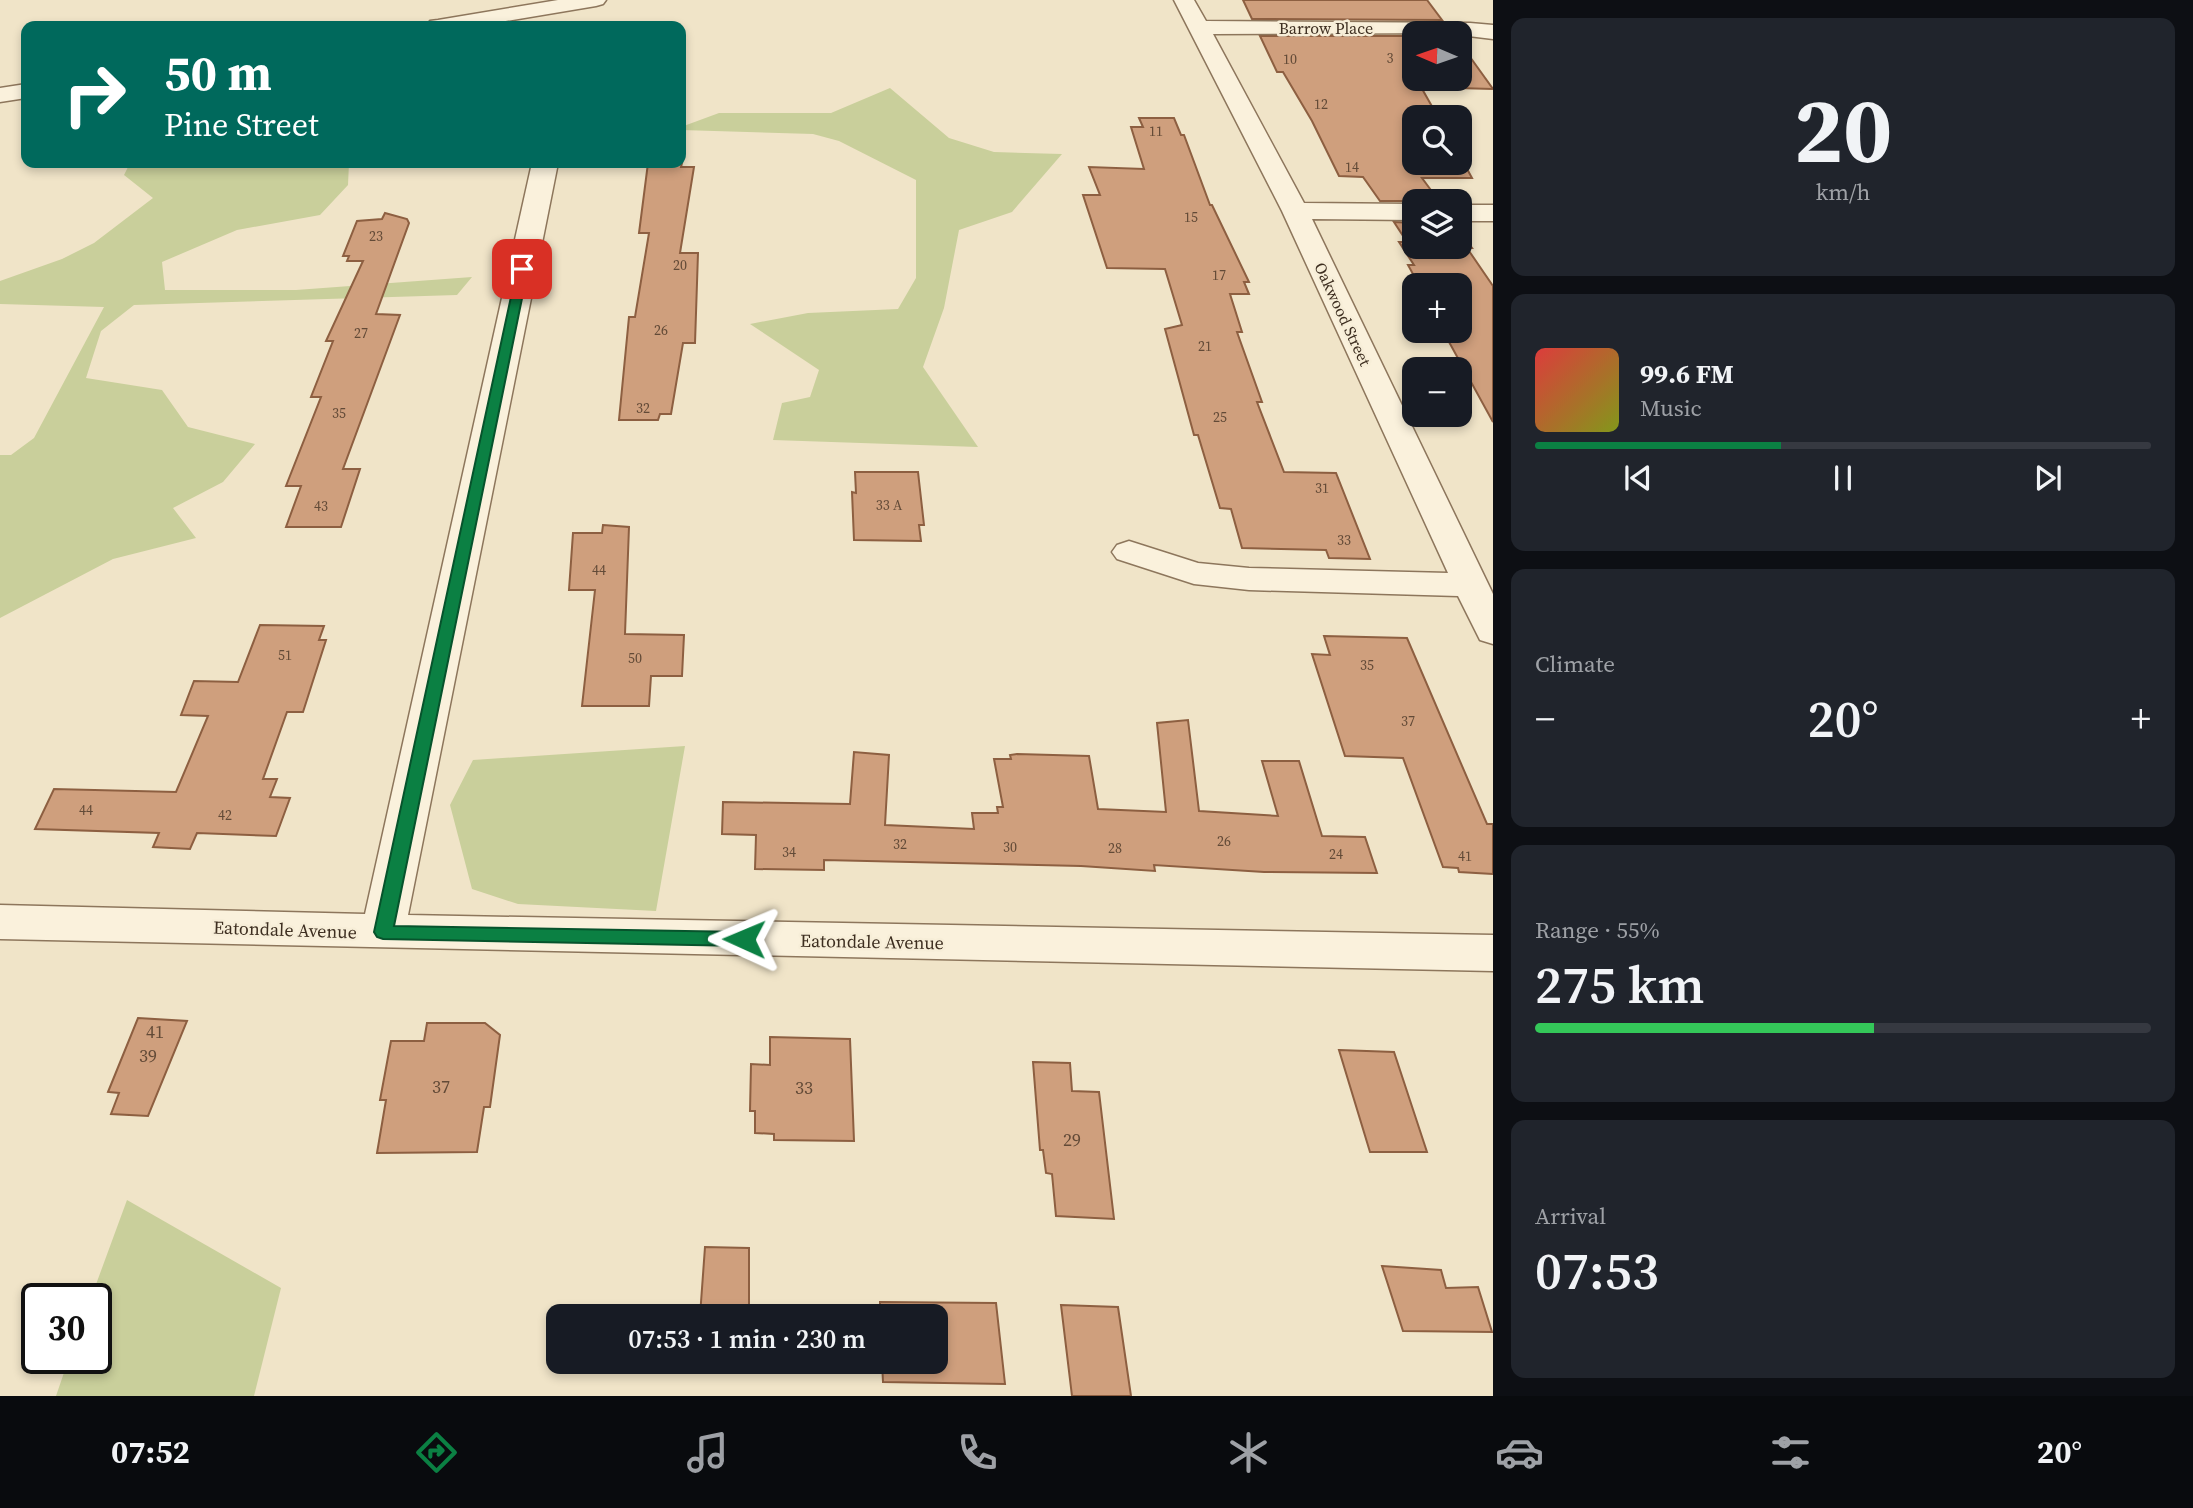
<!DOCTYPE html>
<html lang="en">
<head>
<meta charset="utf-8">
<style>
	:root { --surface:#171b24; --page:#20242c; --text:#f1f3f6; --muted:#9ea1a6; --line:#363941; --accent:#0b8043 }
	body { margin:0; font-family:"Source Serif 4",serif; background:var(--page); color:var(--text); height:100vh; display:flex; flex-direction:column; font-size:26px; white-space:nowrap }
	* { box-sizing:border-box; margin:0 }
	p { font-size:23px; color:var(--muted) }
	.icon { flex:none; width:38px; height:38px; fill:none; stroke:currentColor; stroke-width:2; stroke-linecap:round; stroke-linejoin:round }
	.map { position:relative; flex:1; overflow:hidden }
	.sheet { display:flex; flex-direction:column; gap:18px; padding:18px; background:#0d0f14; width:700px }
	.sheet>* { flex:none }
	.guide { position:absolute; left:21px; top:21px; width:665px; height:147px; border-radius:14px; box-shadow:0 4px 10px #0003; background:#00695c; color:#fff; overflow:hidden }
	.needle { width:46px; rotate:272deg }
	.controls { position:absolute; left:1402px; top:21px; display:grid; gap:14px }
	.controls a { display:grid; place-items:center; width:70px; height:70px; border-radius:14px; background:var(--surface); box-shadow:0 4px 10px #0003; font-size:35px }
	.speed { position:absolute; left:21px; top:1283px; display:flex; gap:14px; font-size:35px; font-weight:700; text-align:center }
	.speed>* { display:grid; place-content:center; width:91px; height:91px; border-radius:50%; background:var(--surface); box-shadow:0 4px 10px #0003; line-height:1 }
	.speed .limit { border:4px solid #111; border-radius:10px; background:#fff; color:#111 }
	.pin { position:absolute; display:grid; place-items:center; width:60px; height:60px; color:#fff; margin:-30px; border-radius:14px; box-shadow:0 4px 10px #0006 }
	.me { position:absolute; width:77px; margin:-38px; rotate:271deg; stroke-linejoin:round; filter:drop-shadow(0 0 5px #0008) }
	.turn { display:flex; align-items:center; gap:24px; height:147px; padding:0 28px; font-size:32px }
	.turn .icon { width:91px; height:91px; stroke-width:2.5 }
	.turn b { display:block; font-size:49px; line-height:60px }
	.big { font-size:52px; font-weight:600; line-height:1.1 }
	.sheet .card { flex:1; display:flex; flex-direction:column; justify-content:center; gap:10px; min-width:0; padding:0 24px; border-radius:14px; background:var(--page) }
	.sheet .dial { align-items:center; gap:0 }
	.dial b { font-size:91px; line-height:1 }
	.song { display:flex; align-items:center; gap:21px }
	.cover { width:84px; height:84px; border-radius:10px; background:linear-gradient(135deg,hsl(0 70% 55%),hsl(70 70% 35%)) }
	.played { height:7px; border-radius:4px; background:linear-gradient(90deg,var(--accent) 40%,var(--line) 40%) }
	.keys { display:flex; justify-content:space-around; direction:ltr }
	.heat { display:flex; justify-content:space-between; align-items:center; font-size:38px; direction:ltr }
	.charge { height:10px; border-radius:5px; background:linear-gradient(90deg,#34c759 55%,var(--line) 0) }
	.trip { position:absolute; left:546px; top:1304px; width:402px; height:70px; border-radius:14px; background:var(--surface); box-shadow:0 4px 10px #0003; font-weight:600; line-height:70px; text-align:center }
	.dock { display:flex; height:112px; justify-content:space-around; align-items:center; background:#090b0e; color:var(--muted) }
	.dock .icon { width:49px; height:49px }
	.dock .active { color:var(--accent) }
	.dock b { font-size:32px; color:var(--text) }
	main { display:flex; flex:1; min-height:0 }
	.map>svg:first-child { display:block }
</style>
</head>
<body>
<main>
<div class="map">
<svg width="1493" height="1396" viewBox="0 0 1493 1396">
	<rect width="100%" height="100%" fill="#f0e4c8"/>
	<!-- green -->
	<path fill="#c9cf9b" d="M890,88l59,50 45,14 68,2 -50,58 -53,18 -15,78 -21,59 55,80 -205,-7 9,-37 28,-6 9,-27 -69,-46 58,-11 90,-4 18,-31v-98l-77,-39 -26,-7 -132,-4v-3l38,-14h112z
		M130,163h219l-1,22 -28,30 -83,15 -75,32 3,28h131l176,-13 -15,18 -323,10 -33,26 -15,47 76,12 26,37 67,17 -32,38 -50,26 23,30 -83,21 -113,59v-163h11l23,-17 70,-131 -104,-3v-23l62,-22 32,-16 59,-45 -29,-23z
		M685,746l-29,165 -138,-7 -46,-15 -22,-84 23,-45z
		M127,1200l154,88 -27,108h-198l13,-38h27v-60h-5z"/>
	<!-- building -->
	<path fill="#cf9f7d" stroke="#8d5f41" stroke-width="2" d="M1243,0h184l15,20 -190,-1z
		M1260,36h154v43h46v-36l33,46 -72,-2 17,30h-24v46h46v-7l12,22h-50l17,23h-59l-17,-24 -24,-1 -27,-55 -29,-49h-6z
		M1139,118h35l7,17h3l26,70h2l37,77h-5l5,12h-19l12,38h-5l25,70h-5l27,70 52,1 34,86 -41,-1 -3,-8 -84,-2 -11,-39 -11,-1 -22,-73h-4l-29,-106 17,-4 -17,-56 -58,-1 -24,-73h17l-11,-28 55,2 -13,-42h12z
		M648,163h34l-1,4h13l-14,86h18l-3,90h-12l-12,71h-11l-2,6h-39l10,-103h6l14,-84h-10z
		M385,213l22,6 2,4 -33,91 24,1 -57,154h17l-19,58h-55l15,-41h-15l35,-89h-10l22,-56h-7l37,-80h-16l2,-5h-6l14,-35 25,-2z
		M1394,222l20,1v24h46v-16l12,17h-5l26,38v136l-50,-91h17v-46h-41l-11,-20h6l-15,-23h8z
		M855,472h63l6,53h-5l2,16 -67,-1 -2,-48 4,1z
		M603,525l26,2 -4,107 59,1 -2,41h-31l-2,30h-67l13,-116h-26l4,-57h29z
		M260,625l64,1 -5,14h7l-23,72h-16l-24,67h14l-7,18 20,1 -14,38 -79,-3 -7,16 -37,-2 6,-14 -124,-4 19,-40 122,3 32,-76 -27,-1 13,-34 44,1z
		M1324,636l83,2 80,186h6v50l-34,-2 -1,-4 -15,-1 -40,-109 -58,-2 -33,-102 18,1z
		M1188,720l11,91 79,5 -16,-55h37l23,75 43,1 12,36 -113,-1 -110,-7 1,6 -74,-5 -257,-6v10l-69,-1 1,-34 -34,-1 1,-32 127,2 4,-52 35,3 -4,70 89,4 -2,-16h26l-1,-6h6l-9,-48h17l-1,-4 7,-1 72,2 9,53 68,3 -9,-89z
		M138,1018l49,3 -39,95 -37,-2 8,-21 -11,-1z
		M427,1023h58l15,12 -10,72h-6l-7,45 -100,1 9,-53h-6l11,-59h33z
		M770,1037l80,2 4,102 -80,-1v-6l-19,-1v-22h-5l1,-47 19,1z
		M1339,1050l55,2 33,100h-57z
		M1033,1062l37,1 2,28 27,1 15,127 -58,-3 -4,-42 -6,-1 -3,-23h-3z
		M705,1247l44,1v68h-49z
		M1382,1266l59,4 5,18 32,-1 14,45 -89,-1z
		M880,1302l116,1 9,81 -122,-2 -1,-20h54v-46h-56z
		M1061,1305l57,2 13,89h-59z"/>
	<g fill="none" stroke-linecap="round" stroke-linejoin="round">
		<!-- minor casing -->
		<g stroke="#8d765c" stroke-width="3">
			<path id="minor" d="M558,0h48l-3,4 -7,2 -120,20h-49l3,-5 8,-1z
				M1174,0h20l12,21 264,2 23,2v14l-33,-4v-2l-247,1 91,169 110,1v16l-102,-1 181,375v50l-13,-4 -22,-44 -209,-6 -55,-6 -77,-25 -5,-7 5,-7 12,-4 69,22 51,5 199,5 -166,-362z
				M26,84v14l-26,4v-14z
				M532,163h26l-150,752 1085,20v36l-1493,-32v-34l365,9z
				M1460,205h33v16h-33z"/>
		</g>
		<!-- minor -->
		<use href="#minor" fill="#faf1dc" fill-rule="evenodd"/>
	</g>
	<!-- route -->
	<path fill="#0b8043" stroke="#07532c" stroke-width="2" d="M522,266l6,3 -134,657 350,6 6,2 3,5 -3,5 -6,2 -361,-7 -6,-2 -3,-5 143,-663z"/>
	<g text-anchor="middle" stroke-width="5" stroke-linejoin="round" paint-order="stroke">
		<!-- number labels -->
		<g font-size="14" fill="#624a37">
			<text x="1390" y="63">3</text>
			<text x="1290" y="64">10</text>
			<text x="1321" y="109">12</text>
			<text x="1156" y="136">11</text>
			<text x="1352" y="172">14</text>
			<text x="1191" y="222">15</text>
			<text x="376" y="241">23</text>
			<text x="680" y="270">20</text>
			<text x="1219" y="280">17</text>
			<text x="661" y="335">26</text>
			<text x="361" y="338">27</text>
			<text x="1205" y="351">21</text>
			<text x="643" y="413">32</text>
			<text x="339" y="418">35</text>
			<text x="1220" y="422">25</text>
			<text x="1322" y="493">31</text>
			<text x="889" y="510">33 A</text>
			<text x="321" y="511">43</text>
			<text x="1344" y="545">33</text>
			<text x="599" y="575">44</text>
			<text x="285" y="660">51</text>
			<text x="635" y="663">50</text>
			<text x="1367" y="670">35</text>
			<text x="1408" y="726">37</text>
			<text x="86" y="815">44</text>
			<text x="225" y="820">42</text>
			<text x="1224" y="846">26</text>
			<text x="900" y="849">32</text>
			<text x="1010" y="852">30</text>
			<text x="1115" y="853">28</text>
			<text x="789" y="857">34</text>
			<text x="1336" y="859">24</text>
			<text x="1465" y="861">41</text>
		</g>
		<!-- far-street labels -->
		<g font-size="16" fill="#3d2e20" stroke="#f7eed8">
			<text x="1326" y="34">Barrow Place</text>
			<text transform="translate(1343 314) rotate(65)" y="6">Oakwood Street</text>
		</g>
		<!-- street labels -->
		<g font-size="18" fill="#3d2e20" stroke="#f7eed8">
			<text transform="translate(285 930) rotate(2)" y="6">Eatondale Avenue</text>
			<text transform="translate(872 942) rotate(1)" y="6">Eatondale Avenue</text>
		</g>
		<!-- near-number labels -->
		<g font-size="18" fill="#624a37">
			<text x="155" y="1038">41</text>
			<text x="148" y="1062">39</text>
			<text x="441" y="1093">37</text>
			<text x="804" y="1094">33</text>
			<text x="1072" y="1146">29</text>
		</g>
	</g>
</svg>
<div class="controls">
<a><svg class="needle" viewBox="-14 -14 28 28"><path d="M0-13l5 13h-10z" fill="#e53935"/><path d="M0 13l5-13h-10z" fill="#9ea1a6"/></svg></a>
<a><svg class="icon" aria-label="search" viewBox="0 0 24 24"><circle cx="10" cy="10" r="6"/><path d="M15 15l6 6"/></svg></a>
<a><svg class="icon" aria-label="layers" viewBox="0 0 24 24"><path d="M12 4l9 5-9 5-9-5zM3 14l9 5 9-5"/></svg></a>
<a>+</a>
<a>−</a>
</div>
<div class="speed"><div class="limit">30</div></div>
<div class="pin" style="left:522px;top:269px;background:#d93025"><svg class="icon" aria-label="arrive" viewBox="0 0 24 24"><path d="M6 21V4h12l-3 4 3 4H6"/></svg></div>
<svg class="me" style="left:744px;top:939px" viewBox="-20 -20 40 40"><path d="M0-17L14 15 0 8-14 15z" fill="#0b8043" stroke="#fff" stroke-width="4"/></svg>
<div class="trip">07:53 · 1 min · 230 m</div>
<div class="guide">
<div class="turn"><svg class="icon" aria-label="right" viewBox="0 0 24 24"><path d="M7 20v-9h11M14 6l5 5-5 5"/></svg><div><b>50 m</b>Pine Street</div></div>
</div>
</div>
<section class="sheet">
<div class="card dial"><b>20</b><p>km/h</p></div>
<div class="card">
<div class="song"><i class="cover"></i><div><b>99.6 FM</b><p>Music</p></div></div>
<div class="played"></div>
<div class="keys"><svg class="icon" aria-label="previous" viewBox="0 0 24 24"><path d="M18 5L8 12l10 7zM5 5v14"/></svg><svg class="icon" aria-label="pause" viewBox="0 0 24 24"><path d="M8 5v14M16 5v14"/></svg><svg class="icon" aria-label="next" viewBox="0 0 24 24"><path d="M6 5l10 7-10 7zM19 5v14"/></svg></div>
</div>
<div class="card"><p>Climate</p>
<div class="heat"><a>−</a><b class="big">20°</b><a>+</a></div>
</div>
<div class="card"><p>Range · 55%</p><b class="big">275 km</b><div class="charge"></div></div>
<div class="card"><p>Arrival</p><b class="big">07:53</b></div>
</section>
</main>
<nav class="dock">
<b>07:52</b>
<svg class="icon active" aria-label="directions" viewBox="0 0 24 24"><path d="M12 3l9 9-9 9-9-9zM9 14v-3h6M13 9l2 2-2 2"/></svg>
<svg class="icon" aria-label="music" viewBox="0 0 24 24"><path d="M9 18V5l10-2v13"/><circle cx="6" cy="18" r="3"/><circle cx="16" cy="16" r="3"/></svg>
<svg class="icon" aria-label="phone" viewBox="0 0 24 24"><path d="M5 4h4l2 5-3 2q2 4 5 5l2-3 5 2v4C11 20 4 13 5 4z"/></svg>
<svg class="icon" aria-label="climate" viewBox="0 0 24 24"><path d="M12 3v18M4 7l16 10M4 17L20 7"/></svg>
<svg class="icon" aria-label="car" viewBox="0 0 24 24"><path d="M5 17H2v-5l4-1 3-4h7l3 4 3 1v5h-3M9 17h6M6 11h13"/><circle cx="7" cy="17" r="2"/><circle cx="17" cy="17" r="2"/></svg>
<svg class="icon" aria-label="filters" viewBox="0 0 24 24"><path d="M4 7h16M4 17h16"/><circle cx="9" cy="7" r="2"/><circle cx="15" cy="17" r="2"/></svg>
<b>20°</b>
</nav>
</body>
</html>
